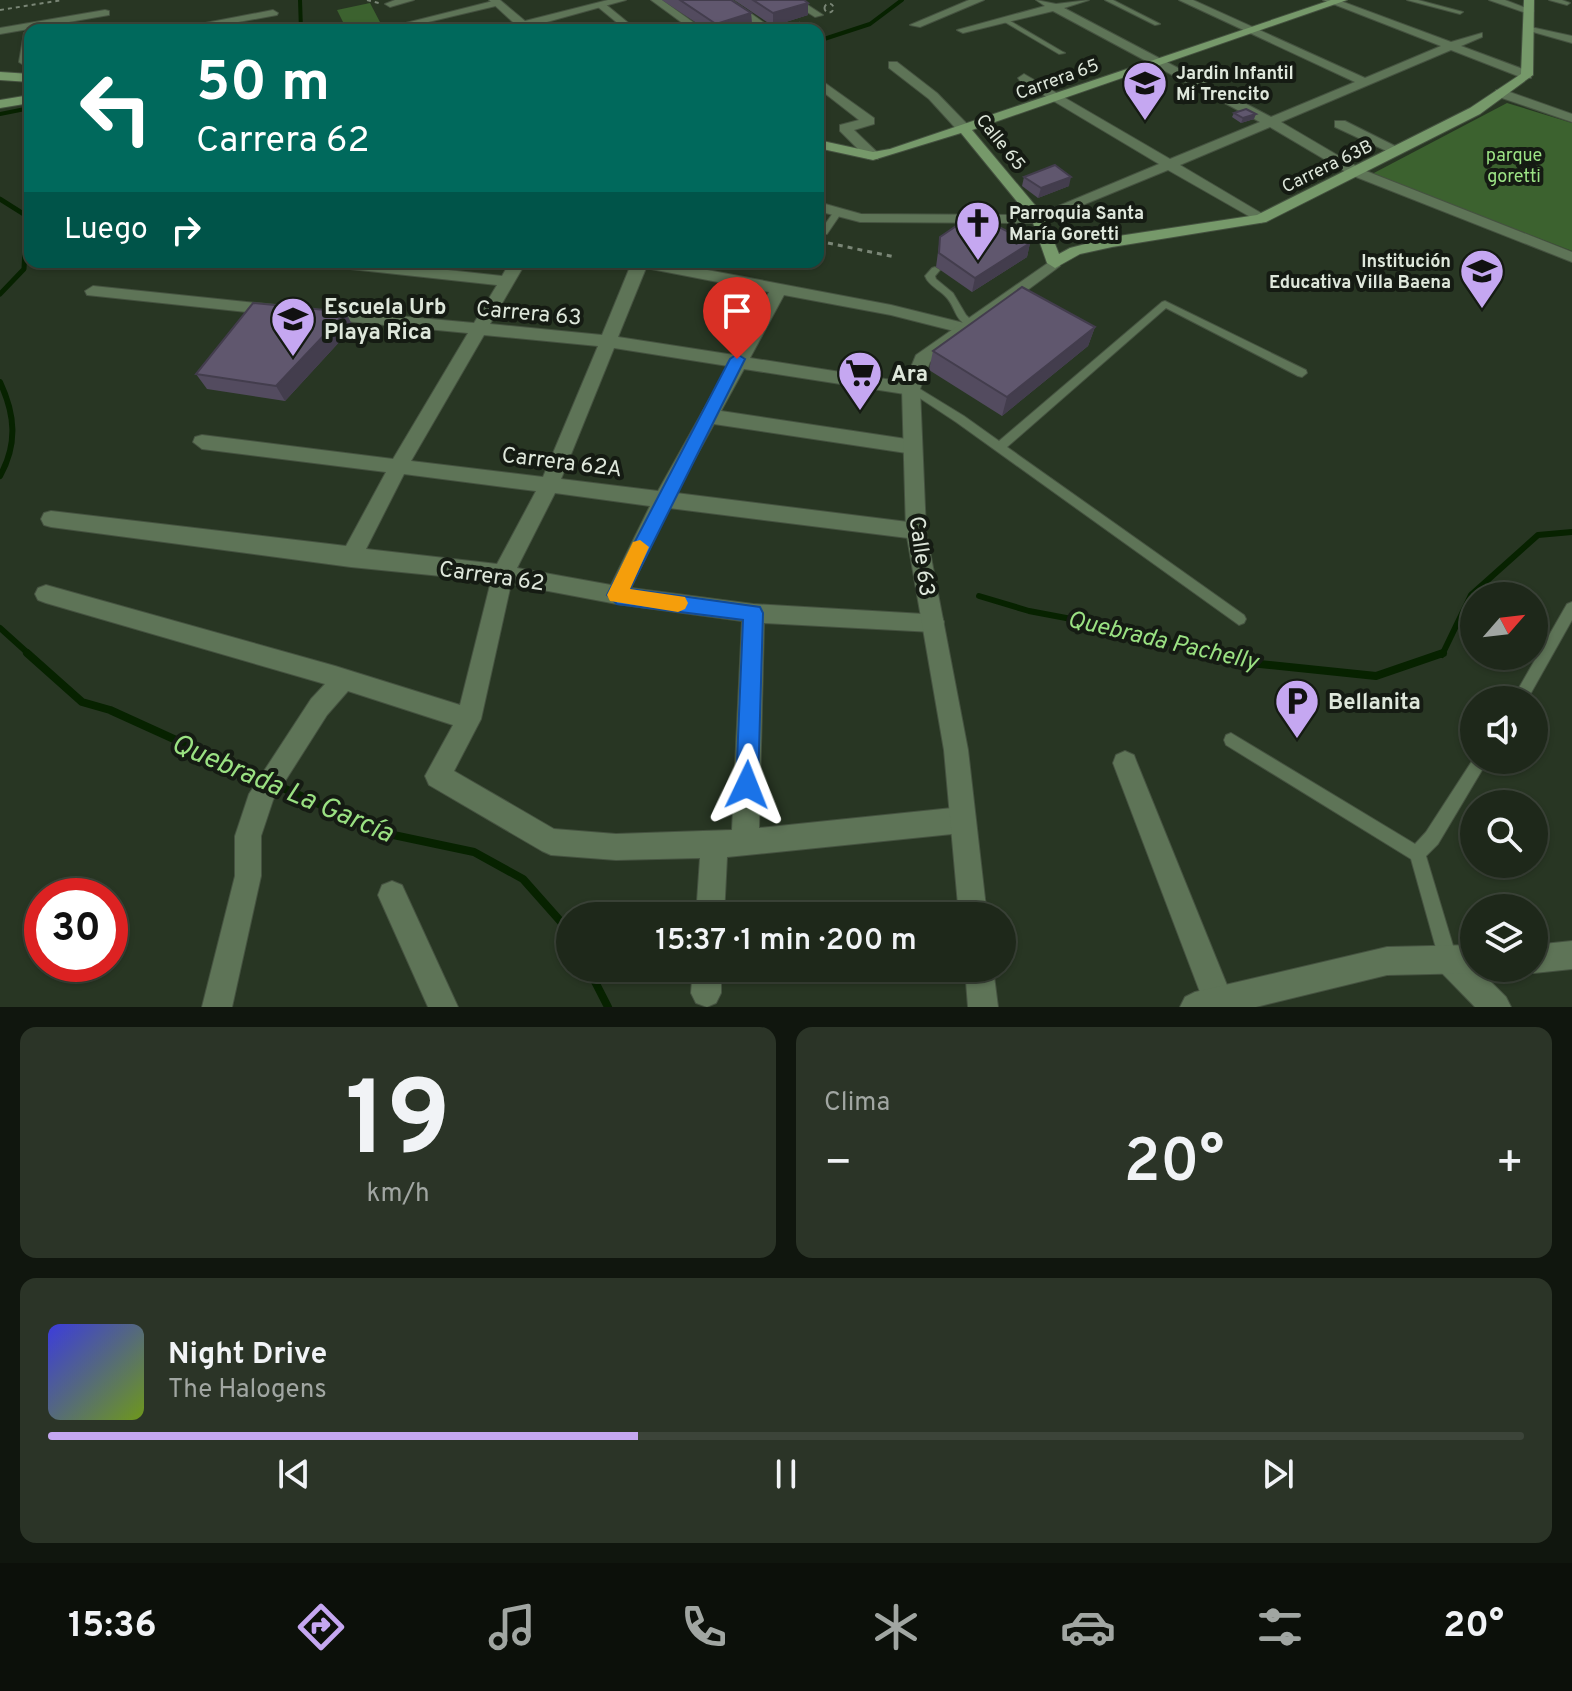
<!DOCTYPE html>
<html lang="es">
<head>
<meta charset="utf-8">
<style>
	:root { --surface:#1e281a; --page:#2b3427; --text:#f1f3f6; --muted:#a1a6a2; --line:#3c4439; --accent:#c5a7f1 }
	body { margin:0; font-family:Overpass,sans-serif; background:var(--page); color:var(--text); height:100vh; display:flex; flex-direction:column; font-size:30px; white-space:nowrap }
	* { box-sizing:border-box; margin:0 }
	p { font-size:26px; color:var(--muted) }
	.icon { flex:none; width:44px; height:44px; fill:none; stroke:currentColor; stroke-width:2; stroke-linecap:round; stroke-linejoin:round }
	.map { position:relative; height:1007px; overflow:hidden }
	.panel { display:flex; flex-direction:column; gap:20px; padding:20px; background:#10160e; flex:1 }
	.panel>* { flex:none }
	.guide { position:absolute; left:24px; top:24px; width:800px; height:244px; border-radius:16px; box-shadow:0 2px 6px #0004,0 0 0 2px var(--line); background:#00695c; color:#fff; overflow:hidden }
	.needle { width:52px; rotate:62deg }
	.controls { position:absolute; left:1460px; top:582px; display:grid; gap:16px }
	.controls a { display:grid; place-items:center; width:88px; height:88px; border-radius:50%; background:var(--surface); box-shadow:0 2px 6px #0004,0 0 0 2px var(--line); font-size:40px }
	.speed { position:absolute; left:24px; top:878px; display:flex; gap:16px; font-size:40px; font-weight:700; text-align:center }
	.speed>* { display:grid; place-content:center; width:104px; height:104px; border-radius:50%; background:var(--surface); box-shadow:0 2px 6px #0004,0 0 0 2px var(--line); line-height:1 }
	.speed .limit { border:12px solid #d22; background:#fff; color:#111 }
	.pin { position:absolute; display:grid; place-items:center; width:68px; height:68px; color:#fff; margin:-82px -34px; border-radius:50% 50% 50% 0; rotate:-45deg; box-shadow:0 0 8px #0007 }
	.pin .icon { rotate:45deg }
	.me { position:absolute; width:88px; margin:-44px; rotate:2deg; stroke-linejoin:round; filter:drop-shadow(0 0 6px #0008) }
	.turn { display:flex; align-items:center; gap:28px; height:168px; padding:0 40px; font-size:36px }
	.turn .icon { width:104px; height:104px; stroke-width:2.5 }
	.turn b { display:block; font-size:56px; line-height:68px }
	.then { display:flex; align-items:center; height:76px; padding:0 40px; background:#0003; gap:16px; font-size:30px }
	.big { font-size:60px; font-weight:600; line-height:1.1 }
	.panel .widget { flex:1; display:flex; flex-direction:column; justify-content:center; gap:12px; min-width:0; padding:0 28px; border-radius:16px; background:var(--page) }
	.panel .dial { align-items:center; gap:0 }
	.dial b { font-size:104px; line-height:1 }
	.song { display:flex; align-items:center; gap:24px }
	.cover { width:96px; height:96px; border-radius:12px; background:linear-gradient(135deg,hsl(240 70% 55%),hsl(80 70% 35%)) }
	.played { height:8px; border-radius:4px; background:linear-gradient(90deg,var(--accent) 40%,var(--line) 40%) }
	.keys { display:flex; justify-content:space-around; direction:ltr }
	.heat { display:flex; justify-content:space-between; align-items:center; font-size:44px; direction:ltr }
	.panel .tiles { flex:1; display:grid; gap:20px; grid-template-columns:1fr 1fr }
	.widget:last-child { grid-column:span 2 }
	.trip { position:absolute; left:556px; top:902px; width:460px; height:80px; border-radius:40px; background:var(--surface); box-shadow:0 2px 6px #0004,0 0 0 2px var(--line); font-weight:600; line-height:80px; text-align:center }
	.dock { display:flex; height:128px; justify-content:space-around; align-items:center; background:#0c100a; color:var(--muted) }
	.dock .icon { width:56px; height:56px }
	.dock .selected { color:var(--accent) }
	.dock b { font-size:36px; color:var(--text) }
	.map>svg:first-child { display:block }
</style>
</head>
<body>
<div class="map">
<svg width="1572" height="1007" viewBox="0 0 1572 1007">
	<rect width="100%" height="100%" fill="#283623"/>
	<!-- green -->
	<path fill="#3c622f" d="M370,3l11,21 -34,6 -10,-20z
		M1507,103l65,20v128l-200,-77z"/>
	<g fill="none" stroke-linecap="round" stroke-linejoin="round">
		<!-- stream-far3 -->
		<path stroke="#072200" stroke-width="4" d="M300,0l1,30
			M818,41l52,-17 32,-24
			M0,114l30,-6"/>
		<!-- stream-far2 -->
		<path stroke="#072200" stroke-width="5" d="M0,199l30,19
			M0,294l24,-25 1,-21 5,-7"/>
		<!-- stream-far1 -->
		<path stroke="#072200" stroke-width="6" d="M0,382c15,32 18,62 0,94
			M979,596l50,15 90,17 95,27
			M0,628l30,27
			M1442,655l29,-60 67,-60 34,-3"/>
		<!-- stream -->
		<path stroke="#072200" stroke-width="8" d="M27,653l55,49 28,8 154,70
			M1207,653l33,9 136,14 67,-23
			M274,784l110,49 90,19 49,27 47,53
			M588,968l20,39"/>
		<!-- service casing -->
		<g stroke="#455240" stroke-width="2">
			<path id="service" d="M1105,0h8l47,24 -5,1z
				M1407,0h11l45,12 -3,2z
				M1549,0h13l8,3 -3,2z
				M1005,18l58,34 2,1 -6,1 -56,-33 -1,-1z
				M838,209l4,3 -15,22h-6v-4l14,-20z
				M935,267l5,3 -5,6 1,3 17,14 13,22 8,8 -1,2c-17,1 -17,-17 -26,-27 -6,-7 -14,-10 -20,-18l-2,-4 7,-8z
				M1165,301l141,69 1,3 -5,4 -4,-1 -132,-68 -159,139 237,168 2,4 -2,4 -5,2 -283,-203 -50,-33 1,-3h8l49,30 35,25 163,-139z
				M1572,602v18l-45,80h-15l55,-96z
				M1231,733l184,111 11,-12 48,-74v2h14l-50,84 -12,12 31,103 -3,6 -6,3 -6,-3 -3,-6 -28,-100 -185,-114 -2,-5 2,-5z"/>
		</g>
		<!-- pedestrian casing -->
		<g stroke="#455240" stroke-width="2">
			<path id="pedestrian" d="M395,0h19l-24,7 -5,-3z
				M497,0l3,1v4l-93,22 -5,-3z
				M651,0h11l42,30h-12z
				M721,0h11l42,30h-12z
				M788,0h12l23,15 -8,2z
				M598,3h6l33,27h-11l-28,-23z"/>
		</g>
		<!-- minor casing -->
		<g stroke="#455240" stroke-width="2">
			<path id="minor" d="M489,0h11l25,21 83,-21h18l-108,30h-19l16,-6z
				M969,0h15l-64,27 -10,-2z
				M1036,0l20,4 33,-4 -25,8 207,109 84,-35 -176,-82h14l172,78 76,-32 -118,-46h15l113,42 31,-9v4l-21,9 70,26v6h-8l-72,-28 -170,72 80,47 211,83v10l-221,-87 -81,-48 -90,38 86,51 2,3 -7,4 -93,-53 -129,53 -179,-1 -42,-11v-9l43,12 176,1 122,-51 -139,-83 -2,-3 6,-4 146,85 90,-37 -207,-111 -90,22 -6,-3 88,-24z
				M1489,0h16l29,11 -5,3z
				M105,10l4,1v4l-109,19v-6z
				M273,10l5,3 -1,2 -83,15h-25z
				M1526,26l46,10v7l-46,-13z
				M30,30v33l-5,3 -6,-4 5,-29z
				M889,62h8l40,31 33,34v6h-10l-31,-34 -40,-31z
				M818,78l56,40v6l-20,6 24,23v6h-10l-28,-28v-6l19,-5 -41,-32z
				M1496,90h8l68,24v8l-76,-26z
				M1335,121h10l60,30 -12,3 -58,-27z
				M324,262h51l127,14 8,-14h16l-36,62 112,11 30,-73h33l226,43 77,19v8l-6,1 -71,-18 -107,-20 -34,63 161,25 9,6 -9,6 -167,-26 -23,42 192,29 9,7 -9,7 -199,-30 -38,69 240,30 7,2 3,6 -3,6 -7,2 -247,-31 -38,80 122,16 188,11 3,7 -3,7 -8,3 -169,-9 -5,205 203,-21 9,4 4,9 -4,9 -9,4 -235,24 -3,59h-28l4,-58 -84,2 -65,-5 -9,-4 -113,-66 -4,-9 28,-51 -105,-34 -21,24 -54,85 -12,36v40l-29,131h-30l33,-131v-40l14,-42 62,-95 14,-15 -279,-81 -8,-3 -3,-6 3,-6 8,-3 289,81 125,39 31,-124 -140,-14 -300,-40 -7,-2 -3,-6 3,-6 7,-2 295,35 40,-74 -184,-23 -9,-7 2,-5 7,-2 191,24 75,-126 -145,-14 -8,-5 8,-5 151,14 23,-38 -165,-18zM646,268l123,24 -35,63 -116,-18zM484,335l114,11 -55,131 -132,-16zM614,348l114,18 -70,125 -97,-12zM404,474l132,17 -39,73 -131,-15zM555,493l95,13 -39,79 -94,-17zM511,584l106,20 125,17 -10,209 -116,4 -62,-5 -100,-58 27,-52z
				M93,286l183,19 8,5 -8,5 -189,-20 -2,-4z
				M1125,751l9,4 3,8 96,237 -3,7h-24l-3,-7 -90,-237 3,-8z
				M392,881l10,4 56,122h-30l-50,-112 4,-10z
				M1448,945l10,4 48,48 5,10h-36l-37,-38 -4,-10 4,-10z
				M693,968h28v25l-5,10 -9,4 -11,-4 -5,-10z"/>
		</g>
		<!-- tertiary casing -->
		<g stroke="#455240" stroke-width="2">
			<path id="tertiary" d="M1055,258l5,2v6l-130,96 -10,27 6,142 42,219 19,166h-28l-15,-166 -38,-219 -4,-142 14,-34z
				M1572,941v28l-38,4 -10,-4 10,-1v-23z
				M1474,945v23h10l-10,5 -87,2 -131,32h-76l5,-10 10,-5 192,-45z
				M965,968h28l5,39h-30z"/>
		</g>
		<!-- secondary casing -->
		<g stroke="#455240" stroke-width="2">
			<path id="secondary" d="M1331,0h16l-375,130 72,86 15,38 11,-6 42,-11 145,-22 213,-107 51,-34 3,-74h10l-1,75 -53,39 -214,108 -154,25 -32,7 -25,14 -8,-5 -15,-43 -71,-87 -88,27 -55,-12v-8l55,12 17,-3z
				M0,72l30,2v8l-30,-2z
				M30,95v8l-30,5v-8z"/>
		</g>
		<!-- path-far1 -->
		<path stroke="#7a8676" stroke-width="2" stroke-dasharray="4 4" stroke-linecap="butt" d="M367,0l12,3
			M824.5 8a4.5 4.5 0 1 1 9 0a4.5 4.5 0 1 1-9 0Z
			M0,10l63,-10
			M781,28l22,-6"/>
		<!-- path -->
		<path stroke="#7a8676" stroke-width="3" stroke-dasharray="5 5" stroke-linecap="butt" d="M828,243l67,14"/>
		<!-- service -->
		<use href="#service" fill="#5e7457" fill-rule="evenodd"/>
		<!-- pedestrian -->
		<use href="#pedestrian" fill="#5e7457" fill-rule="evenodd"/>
		<!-- minor -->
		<use href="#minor" fill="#5e7457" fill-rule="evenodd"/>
		<!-- tertiary -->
		<use href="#tertiary" fill="#5e7457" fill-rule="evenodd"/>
		<!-- secondary -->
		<use href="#secondary" fill="#76996a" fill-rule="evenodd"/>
	</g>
	<!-- wall -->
	<path fill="#534b5f" d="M662,0h69l20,13 1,12 -15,5h-30z
		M734,0h70l4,15 -35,11z
		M1234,113l20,6 -13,4 -9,-6z
		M1024,177l45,9 -31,12 -16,-12z
		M940,237l90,6 -3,14 -55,35 -36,-25z
		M353,327l-68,74 -78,-12 -11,-15z
		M1095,327l-7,19 -86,70 -73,-46 4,-19z"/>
	<!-- shaded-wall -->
	<path fill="#433d4d" d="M808,3v12l-35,11v-13z
		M751,13l1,12 -15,5h-21v-6z
		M1256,114l-2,5 -13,4 2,-5z
		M1071,177l-2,9 -31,12 3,-10z
		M1030,243l-3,14 -55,35 3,-14z
		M346,312l7,15 -68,74 -9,-15z
		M1095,327l-7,19 -86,70 5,-19z"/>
	<!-- building -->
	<path fill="#60576e" stroke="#433d4d" stroke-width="2" d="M680,0h51l20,13 -35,11z
		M753,0h51l4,3 -35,10z
		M1246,109l10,5 -13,4 -9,-5z
		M1055,165l16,12 -30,11 -17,-11z
		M974,214l56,29 -55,35 -36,-25 1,-16z
		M1022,287l73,40 -88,70 -74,-46z
		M253,303l93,9 -70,74 -80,-12z"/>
	<!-- route -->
	<path fill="#1a73e8" stroke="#114b97" stroke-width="2" d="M737,354l8,5 -115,230 130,18 3,6 -5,172 -3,8 -8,4 -8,-4 -3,-8 7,-165 -126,-16 -10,-9 123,-236z"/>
	<!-- slow -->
	<path fill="#f59e0b" d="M640,540l9,7 -19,42 55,8 3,6 -3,6 -7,3 -68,-11 -3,-6 26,-53z"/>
	<!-- icons -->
	<defs>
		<g id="school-pin" transform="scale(2.3)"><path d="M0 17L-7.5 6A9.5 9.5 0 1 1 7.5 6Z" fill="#c5a7f1" stroke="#151b13"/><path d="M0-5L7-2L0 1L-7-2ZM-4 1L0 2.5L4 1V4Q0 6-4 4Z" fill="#111"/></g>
		<g id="church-pin" transform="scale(2.3)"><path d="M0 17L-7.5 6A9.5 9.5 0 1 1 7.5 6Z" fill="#c5a7f1" stroke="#151b13"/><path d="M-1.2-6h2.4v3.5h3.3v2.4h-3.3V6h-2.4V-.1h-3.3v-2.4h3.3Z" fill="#111"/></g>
		<g id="supermarket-pin" transform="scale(2.3)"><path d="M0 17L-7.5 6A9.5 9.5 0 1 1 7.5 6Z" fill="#c5a7f1" stroke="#151b13"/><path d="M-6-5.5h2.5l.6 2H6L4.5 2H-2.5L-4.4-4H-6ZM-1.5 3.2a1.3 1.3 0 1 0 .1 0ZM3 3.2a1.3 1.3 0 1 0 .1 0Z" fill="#111"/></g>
		<g id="parking-pin" transform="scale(2.3)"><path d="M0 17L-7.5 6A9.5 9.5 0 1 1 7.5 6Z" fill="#c5a7f1" stroke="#151b13"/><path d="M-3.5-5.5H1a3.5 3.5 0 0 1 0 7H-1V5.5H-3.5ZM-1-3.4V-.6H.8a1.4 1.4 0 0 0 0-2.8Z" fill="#111"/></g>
	</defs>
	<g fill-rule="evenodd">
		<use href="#school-pin" x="1145" y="83"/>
		<use href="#church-pin" x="978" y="223"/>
		<use href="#school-pin" x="1482" y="271"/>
		<use href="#school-pin" x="293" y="319"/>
		<use href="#supermarket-pin" x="860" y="373"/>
		<use href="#parking-pin" x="1297" y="701"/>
	</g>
	<g text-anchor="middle" stroke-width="8" stroke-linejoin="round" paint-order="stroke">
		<!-- far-poi labels -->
		<g font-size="18" font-weight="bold" fill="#dee7db" stroke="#151b13" text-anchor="start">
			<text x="1176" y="79">Jardin Infantil<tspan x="1176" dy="21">Mi Trencito</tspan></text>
			<text x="1009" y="219">Parroquia Santa<tspan x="1009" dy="21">María Goretti</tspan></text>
			<text x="1451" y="267" text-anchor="end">Institución<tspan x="1451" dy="21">Educativa Villa Baena</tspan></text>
		</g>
		<!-- far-street labels -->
		<g font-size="18" fill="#dee7db" stroke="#151b13">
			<text transform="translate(1057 79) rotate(-20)" y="6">Carrera 65</text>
			<text transform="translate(1001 142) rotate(51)" y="6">Calle 65</text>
			<text transform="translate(1327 166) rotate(-26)" y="6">Carrera 63B</text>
		</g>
		<!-- far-park labels -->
		<g font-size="18" fill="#9ce385" stroke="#151b13">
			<text x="1514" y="161">parque<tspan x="1514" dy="21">goretti</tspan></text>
		</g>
		<!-- poi labels -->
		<g font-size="22" font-weight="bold" fill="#dee7db" stroke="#151b13" text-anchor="start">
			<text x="324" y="314">Escuela Urb<tspan x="324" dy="25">Playa Rica</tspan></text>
			<text x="891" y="381">Ara</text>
			<text x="1328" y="709">Bellanita</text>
		</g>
		<!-- street labels -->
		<g font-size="22" fill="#dee7db" stroke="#151b13">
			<text transform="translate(529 312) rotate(5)" y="8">Carrera 63</text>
			<text transform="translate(562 461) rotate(7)" y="8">Carrera 62A</text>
			<text transform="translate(923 556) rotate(82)" y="8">Calle 63</text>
			<text transform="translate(492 575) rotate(8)" y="8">Carrera 62</text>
		</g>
		<!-- water labels -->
		<g font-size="24" font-style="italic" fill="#9ae182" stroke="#151b13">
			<text transform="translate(1163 640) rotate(13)" y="8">Quebrada Pachelly</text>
		</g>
		<!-- near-water labels -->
		<g font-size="28" font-style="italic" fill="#9ae182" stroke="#151b13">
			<text transform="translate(283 787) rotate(23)" y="10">Quebrada La García</text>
		</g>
	</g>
</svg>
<div class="controls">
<a><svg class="needle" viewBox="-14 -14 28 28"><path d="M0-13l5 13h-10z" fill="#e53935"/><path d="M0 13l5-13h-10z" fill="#a1a6a2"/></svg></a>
<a><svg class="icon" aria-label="sound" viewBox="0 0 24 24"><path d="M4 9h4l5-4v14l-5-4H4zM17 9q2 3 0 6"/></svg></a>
<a><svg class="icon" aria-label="search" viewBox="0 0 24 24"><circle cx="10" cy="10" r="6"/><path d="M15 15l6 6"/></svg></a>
<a><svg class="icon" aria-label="layers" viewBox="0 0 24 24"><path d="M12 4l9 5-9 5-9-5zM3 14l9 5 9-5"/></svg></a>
</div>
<div class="speed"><div class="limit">30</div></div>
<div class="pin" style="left:737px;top:359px;background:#d93025"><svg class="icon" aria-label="arrive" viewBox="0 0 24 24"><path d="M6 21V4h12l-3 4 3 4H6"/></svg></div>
<svg class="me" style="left:747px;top:785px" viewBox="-20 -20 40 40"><path d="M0-17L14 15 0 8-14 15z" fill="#1a73e8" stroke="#fff" stroke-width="4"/></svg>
<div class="trip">15:37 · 1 min · 200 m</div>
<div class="guide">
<div class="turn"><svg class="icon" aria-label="left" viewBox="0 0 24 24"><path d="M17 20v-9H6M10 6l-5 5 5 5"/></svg><div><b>50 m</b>Carrera 62</div></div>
<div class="then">Luego<svg class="icon" aria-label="right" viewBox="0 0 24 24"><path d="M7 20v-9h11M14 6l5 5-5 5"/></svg></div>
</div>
</div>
<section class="panel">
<div class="tiles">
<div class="widget dial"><b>19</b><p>km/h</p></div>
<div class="widget"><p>Clima</p>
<div class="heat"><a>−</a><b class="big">20°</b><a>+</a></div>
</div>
<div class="widget">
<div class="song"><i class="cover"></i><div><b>Night Drive</b><p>The Halogens</p></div></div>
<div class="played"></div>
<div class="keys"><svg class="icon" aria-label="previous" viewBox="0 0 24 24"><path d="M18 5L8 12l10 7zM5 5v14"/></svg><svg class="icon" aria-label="pause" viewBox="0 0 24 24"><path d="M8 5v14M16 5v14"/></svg><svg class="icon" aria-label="next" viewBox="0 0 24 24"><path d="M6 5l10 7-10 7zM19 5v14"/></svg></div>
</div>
</div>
</section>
<nav class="dock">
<b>15:36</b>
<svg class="icon selected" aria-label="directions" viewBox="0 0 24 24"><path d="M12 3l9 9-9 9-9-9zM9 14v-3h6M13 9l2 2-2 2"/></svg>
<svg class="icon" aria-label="music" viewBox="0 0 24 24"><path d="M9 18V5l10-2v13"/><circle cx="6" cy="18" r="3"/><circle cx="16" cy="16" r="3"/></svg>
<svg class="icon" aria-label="phone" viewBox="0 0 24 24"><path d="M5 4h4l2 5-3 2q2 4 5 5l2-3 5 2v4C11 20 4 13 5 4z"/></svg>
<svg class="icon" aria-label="climate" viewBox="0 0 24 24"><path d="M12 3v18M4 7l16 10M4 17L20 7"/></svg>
<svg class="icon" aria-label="car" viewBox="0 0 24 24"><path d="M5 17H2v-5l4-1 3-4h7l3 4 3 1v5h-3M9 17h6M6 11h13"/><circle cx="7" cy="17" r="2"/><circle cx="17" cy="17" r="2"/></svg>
<svg class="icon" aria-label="filters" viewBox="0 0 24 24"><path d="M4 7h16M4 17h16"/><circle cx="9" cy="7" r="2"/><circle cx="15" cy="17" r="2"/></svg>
<b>20°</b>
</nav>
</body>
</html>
